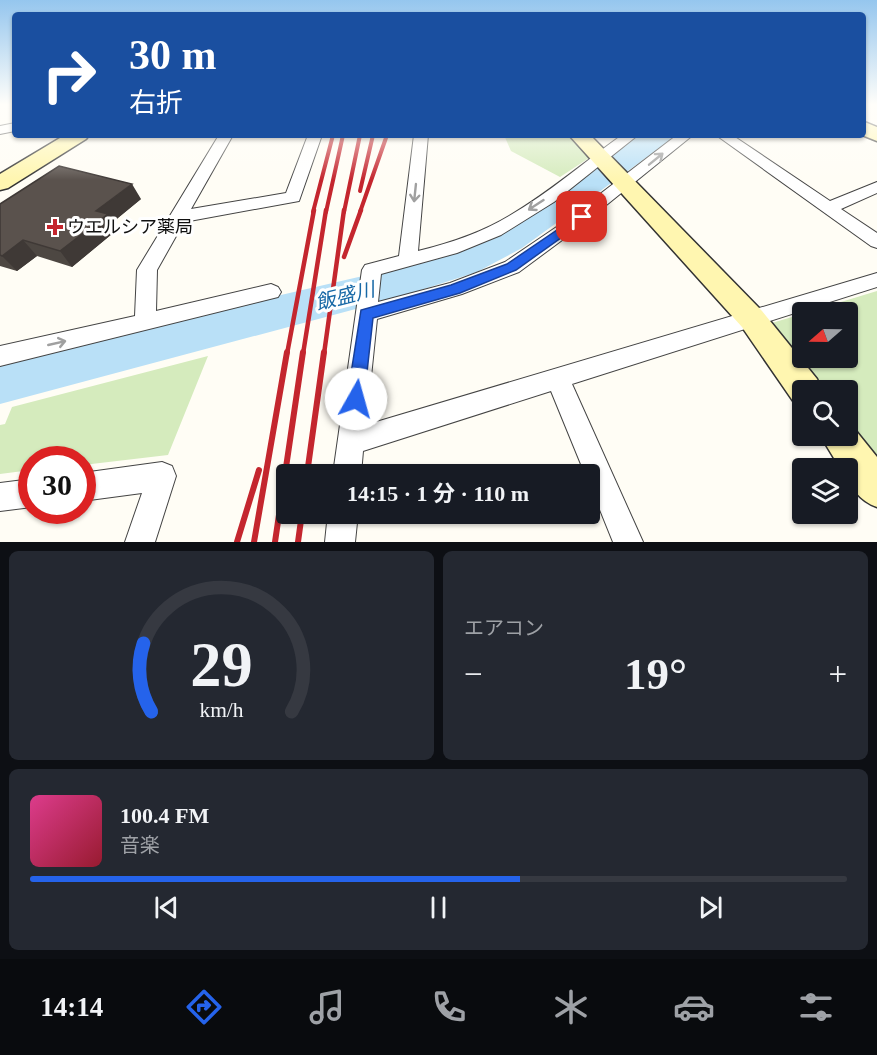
<!DOCTYPE html>
<html lang="ja">
<head>
<meta charset="utf-8">
<style>
	:root { --surface:#171b24; --page:#242831; --text:#f1f3f6; --muted:#9ea1a6; --line:#363941; --accent:#2563eb }
	body { margin:0; font-family:"Times New Roman","Noto Sans JP",serif; background:var(--page); color:var(--text); height:100vh; display:flex; flex-direction:column; font-size:22px; white-space:nowrap }
	* { box-sizing:border-box; margin:0 }
	p { font-size:20px; color:var(--muted) }
	.icon { flex:none; width:33px; height:33px; fill:none; stroke:currentColor; stroke-width:2; stroke-linecap:round; stroke-linejoin:round }
	.map { position:relative; height:542px; overflow:hidden }
	.panel { display:flex; flex-direction:column; gap:9px; padding:9px; background:#0d0f14; flex:1 }
	.panel>* { flex:none }
	.hud { position:absolute; left:12px; top:12px; width:854px; height:126px; border-radius:6px; box-shadow:0 2px 4px #0004; background:#1a4fa0; color:#fff; overflow:hidden }
	.needle { width:39px; rotate:250deg }
	.controls { position:absolute; left:792px; top:302px; display:grid; gap:12px }
	.controls a { display:grid; place-items:center; width:66px; height:66px; border-radius:6px; background:var(--surface); box-shadow:0 2px 4px #0004; font-size:30px }
	.speed { position:absolute; left:18px; top:446px; display:flex; gap:12px; font-size:30px; font-weight:700; text-align:center }
	.speed>* { display:grid; place-content:center; width:78px; height:78px; border-radius:50%; background:var(--surface); box-shadow:0 2px 4px #0004; line-height:1 }
	.speed .limit { border:9px solid #d22; background:#fff; color:#111 }
	.pin { position:absolute; display:grid; place-items:center; width:51px; height:51px; color:#fff; margin:-26px; border-radius:12px; box-shadow:0 3px 9px #0006 }
	.me { position:absolute; width:66px; margin:-33px; rotate:7deg; stroke-linejoin:round; filter:drop-shadow(0 0 4px #0008) }
	.turn { display:flex; align-items:center; gap:21px; height:126px; padding:0 18px; font-size:27px }
	.turn .icon { width:78px; height:78px; stroke-width:2.5 }
	.turn b { display:block; font-size:42px; line-height:51px }
	.big { font-size:45px; font-weight:700; line-height:1.1 }
	.panel .widget { flex:1; display:flex; flex-direction:column; justify-content:center; gap:9px; min-width:0; padding:0 21px; border-radius:9px; background:var(--page) }
	.panel .dial { align-items:center; gap:0 }
	.dial svg { height:156px; overflow:visible; fill:none; stroke:var(--line); stroke-width:7; stroke-linecap:round; text-anchor:middle }
	.dial text { fill:var(--text); stroke:none }
	.song { display:flex; align-items:center; gap:18px }
	.cover { width:72px; height:72px; border-radius:9px; background:linear-gradient(135deg,hsl(330 70% 55%),hsl(350 70% 35%)) }
	.played { height:6px; border-radius:3px; background:linear-gradient(90deg,var(--accent) 60%,var(--line) 60%) }
	.keys { display:flex; justify-content:space-around; direction:ltr }
	.heat { display:flex; justify-content:space-between; align-items:center; font-size:33px; direction:ltr }
	.panel .tiles { flex:1; display:grid; gap:9px; grid-template-columns:1fr 1fr }
	.widget:last-child { grid-column:span 2 }
	.trip { position:absolute; left:276px; top:464px; width:324px; height:60px; border-radius:6px; background:var(--surface); box-shadow:0 2px 4px #0004; font-weight:700; line-height:60px; text-align:center }
	.dock { display:flex; height:96px; justify-content:space-around; align-items:center; background:#090b0e; color:var(--muted) }
	.dock .icon { width:42px; height:42px }
	.dock .selected { color:var(--accent) }
	.dock b { font-size:27px; color:var(--text) }
	.map>svg:first-child { display:block }
</style>
</head>
<body>
<div class="map">
<svg width="877" height="542" viewBox="0 0 877 542">
	<rect width="100%" height="100%" fill="#fffdf5"/>
	<!-- green -->
	<path fill="#d5ebbd" d="M504,135h64l21,23 -29,19 -49,-26z
		M877,291v178l-29,-36v-43h-35l-48,-65 37,-11v43h46v-45h-40z
		M208,356l-40,99 -85,10 -1,-6h-50l-1,11 -31,4v-49l5,-1 7,-17z"/>
	<g fill="none" stroke-linecap="round" stroke-linejoin="round">
		<!-- river -->
		<path fill="#b9e0f7" fill-rule="evenodd" d="M639,135h35l-5,6 -147,107 -45,24 -84,27 -393,105v-44l393,-91 56,-17 47,-22z"/>
		<!-- street casing -->
		<g stroke="#444" stroke-width="2">
			<path id="street" d="M15,123v8l-15,3v-8z
				M219,135h14l-42,74 95,-16 22,-58h14l-23,66 -115,21 -27,48 -1,41 115,-27 7,3 3,5 -3,5 -278,69v-20l135,-30 2,-46z
				M414,135h14l-10,116c32,-8 63,-18 91,-35 40,-23 75,-54 113,-81h16l-84,67 -53,33 -44,18 -76,21 -3,28 72,-19 55,-21 56,-38 116,-89h16l-120,97 -54,40 -57,22 -85,25 -11,106 511,-152v14l-305,97 71,158h-30l-23,-57v-11h-5l-34,-83 -188,60 -2,23h-28l29,-204 3,-5 34,-9z
				M716,135h16l98,66 47,-19v11l-36,16 36,24v15l-6,-2z
				M162,462l10,4 4,10 -21,66h-30l17,-49 -60,8v-28z
				M32,479v28l-32,4v-28z
				M328,513h30l-3,29h-30z"/>
		</g>
		<!-- secondary casing -->
		<g stroke="#333" stroke-width="3">
			<path id="secondary" d="M862,121l15,6v14l-15,-6z
				M65,135h24l-3,4 -78,49 -8,2v-16z
				M569,135h21l172,176 55,68 5,11h-20v14l-9,-3 -51,-74z
				M848,421l29,36v50c-17,-6 -29,-20 -29,-39h-8l-20,-33h28z"/>
		</g>
		<!-- street -->
		<use href="#street" fill="#fff" fill-rule="evenodd"/>
		<!-- secondary -->
		<use href="#secondary" fill="#fff6b0" fill-rule="evenodd"/>
		<!-- rail-far2 -->
		<path stroke="#c4262e" stroke-width="4" d="M360,191l13,-56
			M313,212l20,-77
			M326,212l17,-77
			M344,212l16,-77
			M360,212l27,-77"/>
		<!-- rail-far1 -->
		<path stroke="#c4262e" stroke-width="4.5" d="M344,257l17,-47
			M287,354l27,-144
			M303,354l23,-144
			M324,354l20,-144"/>
		<!-- rail -->
		<path stroke="#c4262e" stroke-width="6" d="M307,474l17,-122
			M237,542l22,-72
			M254,542l33,-190
			M275,542l28,-190
			M298,542l4,-29"/>
	</g>
	<!-- wall -->
	<path fill="#4d4742" d="M141,199l-28,23 5,7 -46,38 -35,-11 -20,15 -17,-5v-62z"/>
	<!-- shaded-wall -->
	<path fill="#3f3936" d="M132,184l9,15 -28,23 5,7 -46,38 -12,-16 36,-40z
		M23,240l14,16 -20,15 -15,-15z"/>
	<!-- building -->
	<path fill="#5a524d" stroke="#3f3936" stroke-width="1.5" d="M59,166l73,18 -36,27 12,3 -48,37 -37,-11 -21,16 -2,-1v-51z"/>
	<!-- one-way arrows -->
	<defs><path id="oneway-shaft" d="M-6 0H5M1.5-3L5.5 0L1.5 3" fill="none" stroke-width="1.6" stroke-linecap="round" stroke-linejoin="round" transform="scale(1.5)"/></defs>
	<g stroke="#a0a0a0">
		<use href="#oneway-shaft" transform="translate(656 159) rotate(-39)"/>
		<use href="#oneway-shaft" transform="translate(415 193) rotate(96)"/>
		<use href="#oneway-shaft" transform="translate(536 205) rotate(147)"/>
		<use href="#oneway-shaft" transform="translate(57 343) rotate(-13)"/>
	</g>
	<!-- sky -->
	<linearGradient id="sky" x2="0" y2="1"><stop stop-color="#95c6ee"/><stop offset="0.58" stop-color="#fffefa"/><stop offset="1" stop-color="#fffefa" stop-opacity="0"/></linearGradient>
	<rect width="877" height="180" fill="url(#sky)"/>
	<!-- route -->
	<path fill="#2563eb" stroke="#184099" stroke-width="1.5" d="M582,213l4,1v6l-70,50 -56,23 -87,25 -9,81 -2,6 -6,2 -7,-2 -2,-6 14,-89 90,-25 56,-21z"/>
	<!-- markers -->
	<path fill="#c4262e" stroke="#fff" stroke-width="2" d="M52 218h6v6h6v6h-6v6h-6v-6h-6v-6h6z"/>
	<g text-anchor="middle" stroke-width="6" stroke-linejoin="round" paint-order="stroke">
		<!-- poi labels -->
		<g font-size="18" fill="#111" stroke="#fff" text-anchor="start">
			<text x="67" y="233">ウエルシア薬局</text>
		</g>
		<!-- water labels -->
		<g font-size="20" font-style="italic" fill="#1768a6" stroke="#fff">
			<text transform="translate(345 296) rotate(-14)" y="7">飯盛川</text>
		</g>
	</g>
</svg>
<div class="controls">
<a><svg class="needle" viewBox="-14 -14 28 28"><path d="M0-13l5 13h-10z" fill="#e53935"/><path d="M0 13l5-13h-10z" fill="#9ea1a6"/></svg></a>
<a><svg class="icon" aria-label="search" viewBox="0 0 24 24"><circle cx="10" cy="10" r="6"/><path d="M15 15l6 6"/></svg></a>
<a><svg class="icon" aria-label="layers" viewBox="0 0 24 24"><path d="M12 4l9 5-9 5-9-5zM3 14l9 5 9-5"/></svg></a>
</div>
<div class="speed"><div class="limit">30</div></div>
<div class="pin" style="left:582px;top:217px;background:#d93025"><svg class="icon" aria-label="arrive" viewBox="0 0 24 24"><path d="M6 21V4h12l-3 4 3 4H6"/></svg></div>
<svg class="me" style="left:356px;top:399px" viewBox="-20 -20 40 40"><circle r="19" fill="#fff"/><path d="M0-13L10 11 0 6-10 11z" fill="#2563eb"/></svg>
<div class="trip">14:15 · 1 分 · 110 m</div>
<div class="hud">
<div class="turn"><svg class="icon" aria-label="right" viewBox="0 0 24 24"><path d="M7 20v-9h11M14 6l5 5-5 5"/></svg><div><b>30 m</b>右折</div></div>
</div>
</div>
<section class="panel">
<div class="tiles">
<div class="widget dial"><svg viewBox="0 0 100 80">
<path d="M14 69A42 42 0 1 1 86 69"/>
<path d="M14 69A42 42 0 0 1 10 34" stroke="#2563eb"/>
<text x="50" y="56" font-size="32" font-weight="700">29</text>
<text x="50" y="72" font-size="11">km/h</text>
</svg></div>
<div class="widget"><p>エアコン</p>
<div class="heat"><a>−</a><b class="big">19°</b><a>+</a></div>
</div>
<div class="widget">
<div class="song"><i class="cover"></i><div><b>100.4 FM</b><p>音楽</p></div></div>
<div class="played"></div>
<div class="keys"><svg class="icon" aria-label="previous" viewBox="0 0 24 24"><path d="M18 5L8 12l10 7zM5 5v14"/></svg><svg class="icon" aria-label="pause" viewBox="0 0 24 24"><path d="M8 5v14M16 5v14"/></svg><svg class="icon" aria-label="next" viewBox="0 0 24 24"><path d="M6 5l10 7-10 7zM19 5v14"/></svg></div>
</div>
</div>
</section>
<nav class="dock">
<b>14:14</b>
<svg class="icon selected" aria-label="directions" viewBox="0 0 24 24"><path d="M12 3l9 9-9 9-9-9zM9 14v-3h6M13 9l2 2-2 2"/></svg>
<svg class="icon" aria-label="music" viewBox="0 0 24 24"><path d="M9 18V5l10-2v13"/><circle cx="6" cy="18" r="3"/><circle cx="16" cy="16" r="3"/></svg>
<svg class="icon" aria-label="phone" viewBox="0 0 24 24"><path d="M5 4h4l2 5-3 2q2 4 5 5l2-3 5 2v4C11 20 4 13 5 4z"/></svg>
<svg class="icon" aria-label="climate" viewBox="0 0 24 24"><path d="M12 3v18M4 7l16 10M4 17L20 7"/></svg>
<svg class="icon" aria-label="car" viewBox="0 0 24 24"><path d="M5 17H2v-5l4-1 3-4h7l3 4 3 1v5h-3M9 17h6M6 11h13"/><circle cx="7" cy="17" r="2"/><circle cx="17" cy="17" r="2"/></svg>
<svg class="icon" aria-label="filters" viewBox="0 0 24 24"><path d="M4 7h16M4 17h16"/><circle cx="9" cy="7" r="2"/><circle cx="15" cy="17" r="2"/></svg>
</nav>
</body>
</html>
